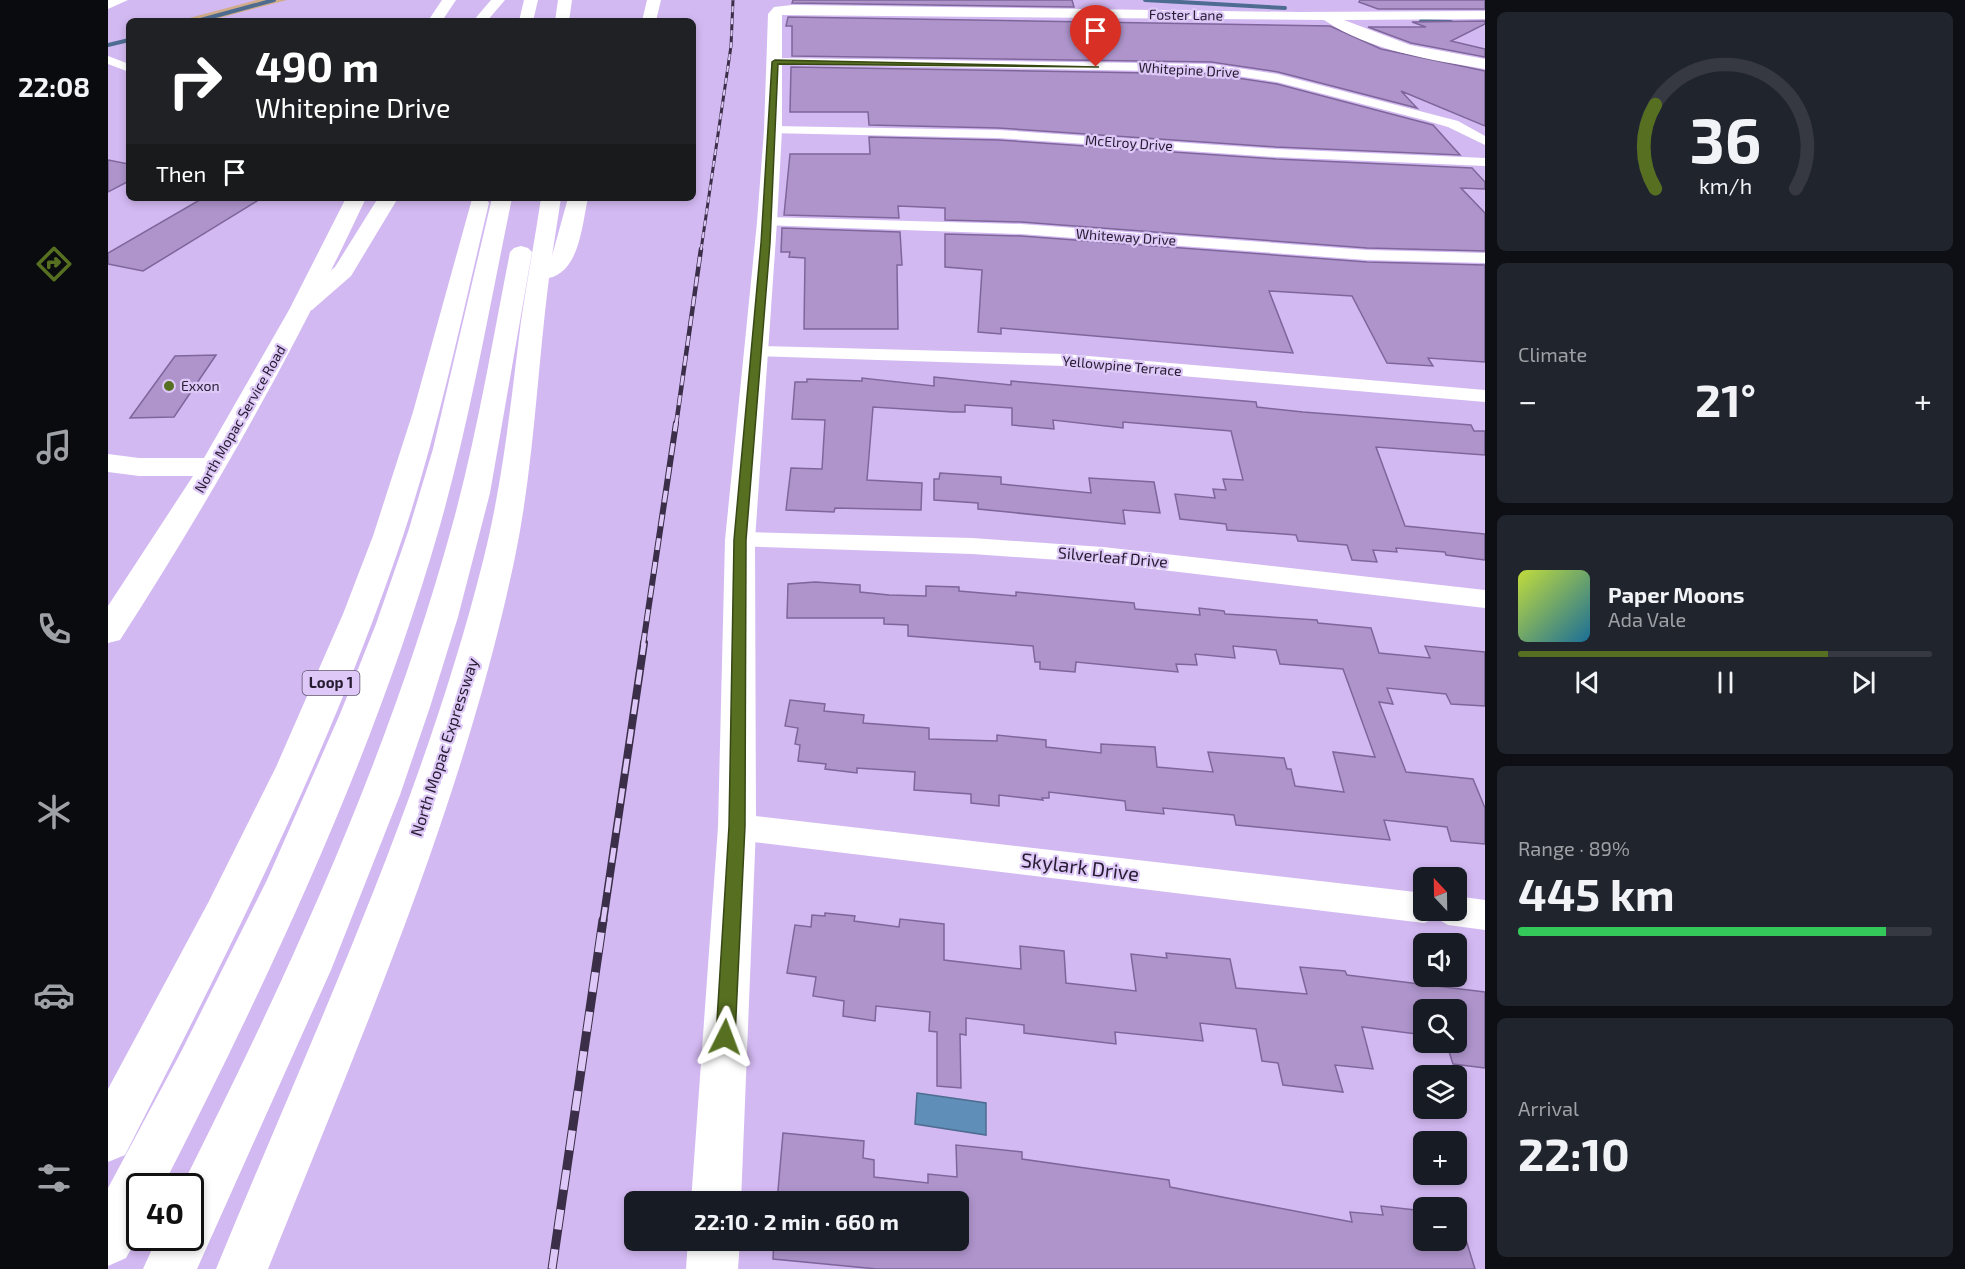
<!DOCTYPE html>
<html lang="en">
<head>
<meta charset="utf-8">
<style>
	:root { --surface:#171b24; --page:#20242c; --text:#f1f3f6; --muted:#9ea1a6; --line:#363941; --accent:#566f21 }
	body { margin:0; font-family:"Exo 2",sans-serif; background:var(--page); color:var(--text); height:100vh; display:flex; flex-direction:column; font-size:22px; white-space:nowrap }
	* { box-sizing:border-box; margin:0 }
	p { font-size:20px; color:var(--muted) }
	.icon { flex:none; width:33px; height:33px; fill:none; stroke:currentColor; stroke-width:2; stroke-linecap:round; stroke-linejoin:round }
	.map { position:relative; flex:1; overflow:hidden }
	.panel { display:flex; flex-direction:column; gap:12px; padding:12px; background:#0d0f14; width:480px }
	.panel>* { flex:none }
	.hud { position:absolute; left:18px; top:18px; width:570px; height:183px; border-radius:9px; box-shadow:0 3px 9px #0003; background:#202124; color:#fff; overflow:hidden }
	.needle { width:39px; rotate:338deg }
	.fabs { position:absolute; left:1305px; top:867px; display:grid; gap:12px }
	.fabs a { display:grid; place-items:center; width:54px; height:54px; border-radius:9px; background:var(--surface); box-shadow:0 3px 9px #0003; font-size:30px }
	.speed { position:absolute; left:18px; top:1173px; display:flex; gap:12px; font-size:30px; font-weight:700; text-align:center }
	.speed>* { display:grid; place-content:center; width:78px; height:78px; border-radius:50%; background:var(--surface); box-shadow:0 3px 9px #0003; line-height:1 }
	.speed .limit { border:3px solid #111; border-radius:9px; background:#fff; color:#111 }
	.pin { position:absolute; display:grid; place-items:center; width:51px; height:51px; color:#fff; margin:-62px -26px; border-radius:50% 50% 50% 0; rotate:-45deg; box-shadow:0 0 6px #0007 }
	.pin .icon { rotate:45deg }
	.me { position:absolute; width:66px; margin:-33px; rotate:3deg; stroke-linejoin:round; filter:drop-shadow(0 0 4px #0008) }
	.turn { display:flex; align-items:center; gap:21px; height:126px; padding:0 30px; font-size:27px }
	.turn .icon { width:78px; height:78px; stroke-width:2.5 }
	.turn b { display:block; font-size:42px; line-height:51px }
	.then { display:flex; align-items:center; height:57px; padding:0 30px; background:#0003; gap:12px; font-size:22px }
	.big { font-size:45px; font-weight:700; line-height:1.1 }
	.panel .card { flex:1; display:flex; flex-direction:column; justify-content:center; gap:9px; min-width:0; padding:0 21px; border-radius:9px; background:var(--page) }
	.panel .dial { align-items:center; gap:0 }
	.dial svg { height:156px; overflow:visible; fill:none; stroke:var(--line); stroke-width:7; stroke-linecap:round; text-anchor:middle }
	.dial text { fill:var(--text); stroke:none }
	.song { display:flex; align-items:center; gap:18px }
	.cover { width:72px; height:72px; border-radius:9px; background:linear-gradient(135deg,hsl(70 70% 55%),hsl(200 70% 35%)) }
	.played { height:6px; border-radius:3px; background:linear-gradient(90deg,var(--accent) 75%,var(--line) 75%) }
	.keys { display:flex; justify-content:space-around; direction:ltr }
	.heat { display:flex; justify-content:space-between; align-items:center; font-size:33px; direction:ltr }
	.charge { height:9px; border-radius:4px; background:linear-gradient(90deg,#34c759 89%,var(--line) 0) }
	.trip { position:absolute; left:516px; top:1191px; width:345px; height:60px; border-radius:9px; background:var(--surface); box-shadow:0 3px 9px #0003; font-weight:700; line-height:60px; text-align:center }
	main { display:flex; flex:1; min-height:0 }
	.tab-bar { display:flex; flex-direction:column; width:108px; justify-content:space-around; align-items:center; background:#090b0e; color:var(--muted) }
	.tab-bar .icon { width:42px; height:42px }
	.tab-bar .current { color:var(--accent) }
	.tab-bar b { font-size:27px; color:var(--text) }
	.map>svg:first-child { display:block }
</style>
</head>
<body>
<main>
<nav class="tab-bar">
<b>22:08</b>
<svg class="icon current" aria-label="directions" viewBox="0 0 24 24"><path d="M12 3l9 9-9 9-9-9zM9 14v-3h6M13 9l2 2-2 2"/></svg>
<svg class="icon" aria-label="music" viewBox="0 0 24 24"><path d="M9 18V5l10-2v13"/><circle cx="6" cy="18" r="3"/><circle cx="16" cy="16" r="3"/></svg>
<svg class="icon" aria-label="phone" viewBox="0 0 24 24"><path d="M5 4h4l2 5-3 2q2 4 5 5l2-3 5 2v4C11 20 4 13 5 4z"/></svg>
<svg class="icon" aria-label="climate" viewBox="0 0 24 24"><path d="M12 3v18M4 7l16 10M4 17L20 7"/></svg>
<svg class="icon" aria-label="car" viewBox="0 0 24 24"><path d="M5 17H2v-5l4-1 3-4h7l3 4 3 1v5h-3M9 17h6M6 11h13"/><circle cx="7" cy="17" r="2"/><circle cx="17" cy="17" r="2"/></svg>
<svg class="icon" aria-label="filters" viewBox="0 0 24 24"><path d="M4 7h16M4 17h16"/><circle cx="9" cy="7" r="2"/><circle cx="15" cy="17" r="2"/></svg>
</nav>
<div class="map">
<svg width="1377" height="1269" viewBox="0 0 1377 1269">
	<rect width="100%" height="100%" fill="#d3b9f2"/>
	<!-- green -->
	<path fill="#d1ac89" d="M149,0h30l-79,21h-30z"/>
	<!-- water -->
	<path fill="#5f8fb8" stroke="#4e6c90" stroke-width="1.5" d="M809,1093l69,10v32l-71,-11z"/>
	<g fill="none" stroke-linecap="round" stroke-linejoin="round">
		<!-- stream -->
		<path stroke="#4e6c90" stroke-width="4" d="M1037,0l140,8
			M89,21l77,-21
			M1313,21l30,1
			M0,45l21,-5"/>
	</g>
	<!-- building -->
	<path fill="#ae94cb" stroke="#7e669a" stroke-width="1.5" d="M685,0h279l2,7 -282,-4z
		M1252,0h125v9h-107l-19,-7z
		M680,17l542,9 51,23 104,22v55l-84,-35 16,17 -139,-36 -67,-10 -419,-6v-30h-6z
		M1377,21v3l-34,17 34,8v8l-74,-14 -43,-16h58l-14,-5z
		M683,67l420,7 66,10 156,41 27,30 -184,-8 -278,-19 -129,-3 -1,-13h-78z
		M761,137l129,3 278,19 196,9 13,14v7l-24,-1 24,25v38l-118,-3 -346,-26 -76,-2v-12l-47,-2 1,12 -115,-3 6,-61h80z
		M0,160l21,4v17l-21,11z
		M95,198h59l-119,73 -35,-7v-11z
		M674,228l118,4 2,33h-5l1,64h-94l1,-71 -16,-1 1,-5h-9z
		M837,234l76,2 346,26 118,3v97l-57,-4 5,8 -46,-3 -35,-67 -83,-5 24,62 -292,-25v6l-23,-2 4,-62 -37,-3z
		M108,355l-42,62 -44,1 45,-62z
		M826,377l77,8v-4l245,21 1,5 46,5 168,13 3,6h11v24l-109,-8 29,79 80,8v26l-39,-5 -1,-3 -49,-4 1,4 -24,-2 4,12 -25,-2 -5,-15 -49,-4 -2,-6 -69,-5 -1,-6 -46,-5 -5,-25 40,4 -2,-9 13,1 -3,-11 20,1 -12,-49 -108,-9v6l-70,-8 1,9 -42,-4v-17l-47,-3v7h-12l-80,-5 -6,73 55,3 -1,27 -86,-2 -1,4 -48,-2 5,-42 31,1 3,-49 -33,-1 3,-37h12v-3l55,2v-3l72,8z
		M832,473l61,4v7l90,9 -2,-15 65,4 6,31 -37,-3 2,14 -147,-15v-6l-44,-3v-21h5z
		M707,582l45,3v7l29,3 37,1v-10l33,1v4l57,5v-4l118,11 1,6 65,6 -1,-7 25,3 1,3 92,6 1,3 53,5 8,25 51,5 -5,-12 60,6v54l-34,-2 -5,-10 -59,-6 6,16 -14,-2 27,70 67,7 12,29v36l-34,-3 -4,-14 -63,-7 6,20 -154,-15 -2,-10 -71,-7 1,6 -38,-4 -1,-9 -76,-9v6h-7l1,2 -44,-5v11l-28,-3v-9l-57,-4 1,-18 -58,-4v5l-32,-4 1,-5 -28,-3 2,-16 -5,-1 3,-16 -13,-2 5,-26 35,4 -1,7 40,4 -1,8 66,5v11l68,2v-6l49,5v7l55,6v-9l54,3 2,20 56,5 -5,-20 76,6 3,11h4l4,17 49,6 -11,-40 42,5 -32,-88 -63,-5 -4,-14 -43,-4 2,12 -40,-4 2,11 -21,-1 2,8 -102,-10 -1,10 -35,-3v-7h-5l-2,-16 -125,-10v-11l-24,-1v-6h-97l1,-34z
		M717,913l30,3 -1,5 45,6 1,-8 44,5v36l77,9 -1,-23 44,5 2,32 70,8 -5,-37 36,4 -1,-5 64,6 6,29 71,6 -7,-27 45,4 2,4 138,17v76l-32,-4 -7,-22h10v-32h-32v25l-62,-8 11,42 -38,-4 8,27 -60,-7 -5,-22 -16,-2 -6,-32 -56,-6 3,18 -88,-9 1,12 -92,-11v-8l-58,-7v17l-6,-1 1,54 -24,-2v-54l-8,-1 1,-19 -54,-6 -1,15 -32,-5 1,-15 -31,-5 3,-19 -29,-4 8,-48 16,2 1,-12 13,1z
		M675,1133l81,8 -1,17 11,2v17l54,6v-9l29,3 -1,-32 66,7v7l147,21 1,7 182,35 -2,-10 33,3 -2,-9 43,5v29h32v-11l7,1 12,39h-598l-104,-10 1,-19h184v-38h-181z"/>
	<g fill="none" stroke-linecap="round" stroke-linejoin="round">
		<!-- street -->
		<path fill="#fff" fill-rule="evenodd" d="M0,56l21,8v8l-21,-8z
			M667,58l436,6 66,10 181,47 27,15v9l-37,-18 -24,-7 -147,-38 -66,-10 -440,-8 -2,-2z
			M665,126l225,4 278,19 209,9v8l-209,-9 -278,-19 -230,-5 -2,-3z
			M659,217l254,7 346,26 118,3v10l-118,-3 -346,-26 -260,-9 -2,-3 2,-3z
			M650,346l307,8 420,36v12l-420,-36 -314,-10 -2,-4z
			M632,532l232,6 131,9 382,43v18l-382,-45 -131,-9 -240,-8 -4,-6 4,-6z
			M629,814l687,79v17h32v-14l29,4v30l-37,-5 -12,-7 -12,5 -687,-83 -11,-4 -4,-9 4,-9z"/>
		<!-- secondary -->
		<path fill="#fff" fill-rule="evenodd" d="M0,0h20l-20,9z
			M334,0h14l-14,21h-14z
			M684,5l507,7 186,-1v8l-141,1 66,25 75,14v10c-53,-9 -115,-18 -161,-49l-542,-5v115l-5,92 -22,318 1,287 -15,375h-50l27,-375 7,-287 32,-318 7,-92 4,-116 6,-7z
			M238,198h20c-72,154 -154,299 -246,442l-12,3v-37l85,-130h-54l-31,-4v-18l31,4h65l85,-148z
			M580,1240h52l-2,29h-52z"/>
		<!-- highway -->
		<path fill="#fff" fill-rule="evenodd" d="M383,0h14l-18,21h-14z
			M416,0h14l-5,21h-14z
			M450,0h14l-3,21h-14z
			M539,0h14l-5,21h-14z
			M270,198h20l-47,78 -39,34h-16l-3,-5 3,-5 39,-33z
			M384,198h20c-23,111 -42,222 -73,331 -65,227 -169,447 -276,657h-23v47l-14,25 -18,8v-78l73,-136 86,-172 73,-166 36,-90 32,-92 25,-83z
			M433,198h20l-9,58 16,-58h20c-6,26 -8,73 -39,80 -12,94 -15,187 -34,279 -51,246 -154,480 -247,712h-52c96,-234 205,-462 267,-708 20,-79 28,-160 38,-240 6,-41 14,-82 20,-123z
			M364,199h14l3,4c-27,112 -50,225 -86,333 -72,215 -176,418 -278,619l-17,7v-73l100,-186 68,-136 67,-153 30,-78 40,-124z
			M413,246l7,2 4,4 -42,241 -32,124 -28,90 -30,88 -69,175 -134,299h-54l14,-31h33v-52h-8c107,-213 207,-430 270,-660 25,-90 40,-183 58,-274l4,-4z"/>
		<!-- rail-far4 casing -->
		<g stroke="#3b2e48" stroke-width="3">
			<path id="rail-far4" d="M593,250l30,-204 2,-46"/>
		</g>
		<!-- rail-far3 casing -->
		<g stroke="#3b2e48" stroke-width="4.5">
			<path id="rail-far3" d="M568,425l25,-176"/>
		</g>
		<!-- rail-far2 casing -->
		<g stroke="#3b2e48" stroke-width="6">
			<path id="rail-far2" d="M535,645l33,-222"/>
		</g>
		<!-- rail-far1 casing -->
		<g stroke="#3b2e48" stroke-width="8">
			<path id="rail-far1" d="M495,922l41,-279"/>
		</g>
		<!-- rail casing -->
		<g stroke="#3b2e48" stroke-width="9">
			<path id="rail" d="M444,1269l51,-349"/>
		</g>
		<!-- rail-far4 -->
		<use href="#rail-far4" stroke="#ddc8f7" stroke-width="2" stroke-dasharray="6" stroke-linecap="butt"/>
		<!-- rail-far3 -->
		<use href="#rail-far3" stroke="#ddc8f7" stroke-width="3" stroke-dasharray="10" stroke-linecap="butt"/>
		<!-- rail-far2 -->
		<use href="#rail-far2" stroke="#ddc8f7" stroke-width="4" stroke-dasharray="12" stroke-linecap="butt"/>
		<!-- rail-far1 -->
		<use href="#rail-far1" stroke="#ddc8f7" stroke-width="5" stroke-dasharray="15" stroke-linecap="butt"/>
		<!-- rail -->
		<use href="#rail" stroke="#ddc8f7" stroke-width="7" stroke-dasharray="20" stroke-linecap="butt"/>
	</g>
	<!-- route -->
	<path fill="#566f21" stroke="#384815" stroke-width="1.5" d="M667,60l324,7 -321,-3 -8,179 -24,297 -1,286 -10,211 -3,7 -7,3 -7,-3 -2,-7 13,-211 5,-286 27,-297 11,-181z"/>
	<!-- markers -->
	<circle fill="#566f21" stroke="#ddc8f7" stroke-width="2" cx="61" cy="386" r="6"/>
	<g text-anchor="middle" stroke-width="4.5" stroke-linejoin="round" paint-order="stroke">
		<!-- far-street labels -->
		<g font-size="14" fill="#261b31" stroke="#ddc8f7">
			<text transform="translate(1078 15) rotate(1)" y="5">Foster Lane</text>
			<text transform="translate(1081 70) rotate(3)" y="5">Whitepine Drive</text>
			<text transform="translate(1021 143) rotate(4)" y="5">McElroy Drive</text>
			<text transform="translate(1018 237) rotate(4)" y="5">Whiteway Drive</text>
			<text transform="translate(1014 366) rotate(5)" y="5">Yellowpine Terrace</text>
			<text transform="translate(132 419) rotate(-60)" y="5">North Mopac Service Road</text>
		</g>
		<!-- far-poi labels -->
		<g font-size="14" fill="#261b31" stroke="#ddc8f7" text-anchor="start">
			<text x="73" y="391">Exxon</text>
		</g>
		<!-- shield labels -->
		<rect fill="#ddc8f7" stroke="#5d4f6c" stroke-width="1.5" x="194.5" y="671" width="57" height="24" rx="4.5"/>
		<g font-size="15" font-weight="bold" fill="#261b31">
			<text x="223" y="688">Loop 1</text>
		</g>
		<!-- street labels -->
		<g font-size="16" fill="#261b31" stroke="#ddc8f7">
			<text transform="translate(1005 557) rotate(5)" y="6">Silverleaf Drive</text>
			<text transform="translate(336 747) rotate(-72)" y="6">North Mopac Expressway</text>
		</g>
		<!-- near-street labels -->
		<g font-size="20" fill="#261b31" stroke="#ddc8f7">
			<text transform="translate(972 867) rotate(7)" y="7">Skylark Drive</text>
		</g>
	</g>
</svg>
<div class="fabs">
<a><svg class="needle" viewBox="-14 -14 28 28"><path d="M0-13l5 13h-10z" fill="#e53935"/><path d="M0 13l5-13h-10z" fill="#9ea1a6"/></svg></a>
<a><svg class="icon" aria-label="sound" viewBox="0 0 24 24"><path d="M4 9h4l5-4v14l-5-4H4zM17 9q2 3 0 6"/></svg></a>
<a><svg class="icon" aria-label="search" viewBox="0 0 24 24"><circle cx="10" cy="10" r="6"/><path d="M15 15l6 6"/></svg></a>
<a><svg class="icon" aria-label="layers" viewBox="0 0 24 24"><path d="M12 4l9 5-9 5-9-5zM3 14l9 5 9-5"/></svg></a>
<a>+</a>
<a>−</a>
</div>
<div class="speed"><div class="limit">40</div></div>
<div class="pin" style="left:988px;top:67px;background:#d93025"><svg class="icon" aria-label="arrive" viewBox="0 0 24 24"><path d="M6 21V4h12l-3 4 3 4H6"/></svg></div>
<svg class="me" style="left:617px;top:1037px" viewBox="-20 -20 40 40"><path d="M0-17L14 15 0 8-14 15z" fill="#566f21" stroke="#fff" stroke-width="4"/></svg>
<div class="trip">22:10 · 2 min · 660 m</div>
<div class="hud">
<div class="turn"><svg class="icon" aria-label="right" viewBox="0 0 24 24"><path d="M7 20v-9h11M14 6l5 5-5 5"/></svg><div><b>490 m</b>Whitepine Drive</div></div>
<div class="then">Then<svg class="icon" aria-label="arrive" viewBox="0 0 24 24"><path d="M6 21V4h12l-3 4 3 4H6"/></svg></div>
</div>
</div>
<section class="panel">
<div class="card dial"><svg viewBox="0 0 100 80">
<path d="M14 69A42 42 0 1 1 86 69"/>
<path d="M14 69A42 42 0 0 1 14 26" stroke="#566f21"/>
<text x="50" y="56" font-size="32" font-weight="700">36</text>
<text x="50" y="72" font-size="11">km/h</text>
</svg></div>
<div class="card"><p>Climate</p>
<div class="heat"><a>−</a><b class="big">21°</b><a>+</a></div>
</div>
<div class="card">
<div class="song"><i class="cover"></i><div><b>Paper Moons</b><p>Ada Vale</p></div></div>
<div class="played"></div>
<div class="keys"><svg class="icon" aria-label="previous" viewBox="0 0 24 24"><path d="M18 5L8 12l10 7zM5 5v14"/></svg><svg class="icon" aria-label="pause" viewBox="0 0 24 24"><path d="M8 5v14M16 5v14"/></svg><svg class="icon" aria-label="next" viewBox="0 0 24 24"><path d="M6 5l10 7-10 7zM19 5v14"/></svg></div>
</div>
<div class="card"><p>Range · 89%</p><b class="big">445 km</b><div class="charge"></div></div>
<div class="card"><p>Arrival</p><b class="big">22:10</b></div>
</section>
</main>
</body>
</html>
